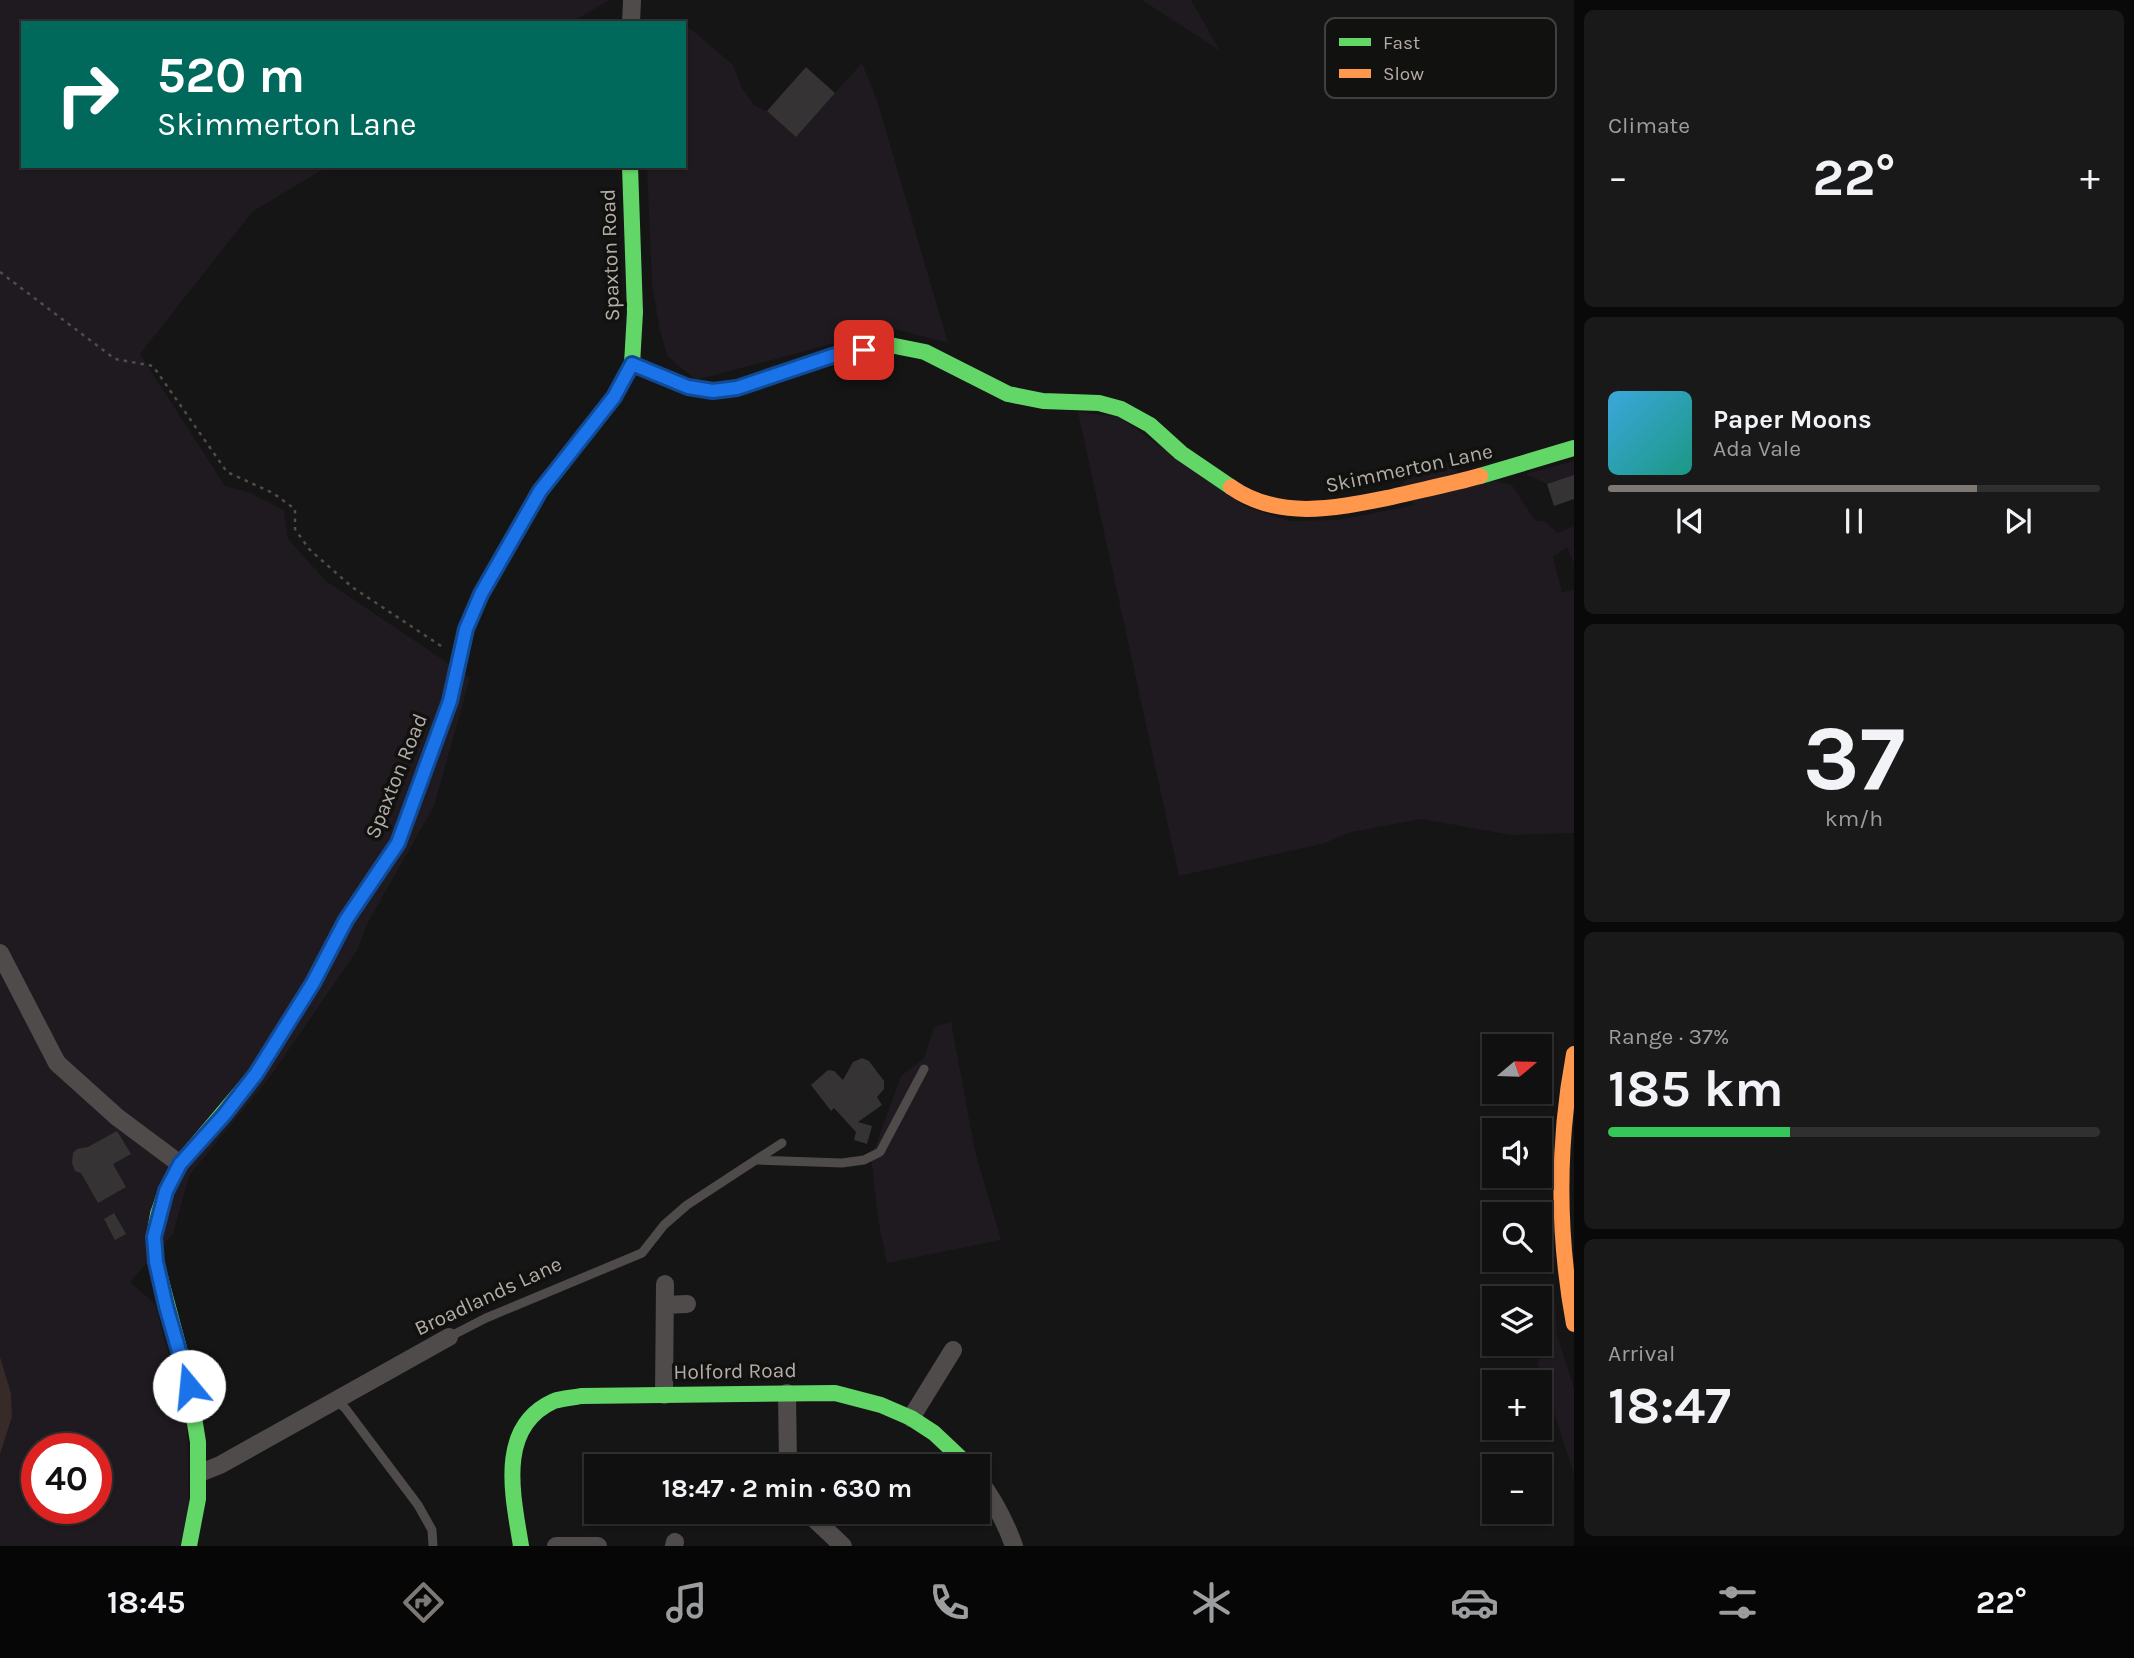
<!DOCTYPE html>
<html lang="en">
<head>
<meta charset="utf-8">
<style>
	:root { --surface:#101010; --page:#191919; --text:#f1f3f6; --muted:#9c9d9f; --line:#303030; --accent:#7d7874 }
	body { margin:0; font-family:Karla,sans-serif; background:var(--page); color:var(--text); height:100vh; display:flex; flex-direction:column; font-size:26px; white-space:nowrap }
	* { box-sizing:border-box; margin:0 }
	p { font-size:23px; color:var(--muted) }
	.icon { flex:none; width:38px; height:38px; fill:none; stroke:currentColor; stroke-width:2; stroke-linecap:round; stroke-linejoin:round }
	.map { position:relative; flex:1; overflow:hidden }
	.details { display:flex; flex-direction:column; gap:10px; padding:10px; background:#090909; width:560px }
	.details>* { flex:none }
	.hud { position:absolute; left:21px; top:21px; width:665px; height:147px; border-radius:0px; box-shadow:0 2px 5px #0004,0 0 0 2px var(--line); background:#00695c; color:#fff; overflow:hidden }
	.needle { width:46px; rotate:71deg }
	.fabs { position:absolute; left:1482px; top:1034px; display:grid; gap:14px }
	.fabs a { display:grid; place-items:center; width:70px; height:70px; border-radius:0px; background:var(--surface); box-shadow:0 2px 5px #0004,0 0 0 2px var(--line); font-size:35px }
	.speed { position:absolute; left:21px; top:1433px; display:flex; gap:14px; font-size:35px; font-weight:700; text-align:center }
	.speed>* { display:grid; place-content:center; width:91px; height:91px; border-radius:50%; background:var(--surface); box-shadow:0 2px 5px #0004,0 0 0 2px var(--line); line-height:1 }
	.speed .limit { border:10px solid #d22; background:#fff; color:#111 }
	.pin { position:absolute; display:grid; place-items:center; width:60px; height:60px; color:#fff; margin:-30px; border-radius:14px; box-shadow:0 4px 10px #0006 }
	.me { position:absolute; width:77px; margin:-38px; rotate:343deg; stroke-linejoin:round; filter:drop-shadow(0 0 5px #0008) }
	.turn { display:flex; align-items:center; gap:24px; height:147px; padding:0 21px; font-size:32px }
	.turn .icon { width:91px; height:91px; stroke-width:2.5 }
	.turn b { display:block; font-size:49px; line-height:60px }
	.big { font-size:52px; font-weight:700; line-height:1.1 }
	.details .widget { flex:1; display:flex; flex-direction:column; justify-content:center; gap:10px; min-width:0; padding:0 24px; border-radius:10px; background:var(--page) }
	.details .dial { align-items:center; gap:0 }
	.dial b { font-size:91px; line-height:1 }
	.song { display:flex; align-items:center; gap:21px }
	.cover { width:84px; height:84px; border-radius:10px; background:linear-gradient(135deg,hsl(200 70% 55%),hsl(170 70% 35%)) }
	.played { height:7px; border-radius:4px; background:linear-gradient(90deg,var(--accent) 75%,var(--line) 75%) }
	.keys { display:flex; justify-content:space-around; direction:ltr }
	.heat { display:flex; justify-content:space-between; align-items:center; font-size:38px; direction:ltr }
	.charge { height:10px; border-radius:5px; background:linear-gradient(90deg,#34c759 37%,var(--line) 0) }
	.trip { position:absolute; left:584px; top:1454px; width:406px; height:70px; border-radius:0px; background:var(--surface); box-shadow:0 2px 5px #0004,0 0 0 2px var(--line); font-weight:700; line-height:70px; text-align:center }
	.tabs { display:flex; height:112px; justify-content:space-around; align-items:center; background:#060606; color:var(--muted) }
	.tabs .icon { width:49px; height:49px }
	.tabs .on { color:var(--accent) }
	.tabs b { font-size:32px; color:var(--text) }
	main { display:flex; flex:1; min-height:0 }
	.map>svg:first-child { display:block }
</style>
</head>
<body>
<main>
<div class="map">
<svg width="1574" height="1546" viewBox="0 0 1574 1546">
	<rect width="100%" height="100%" fill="#151515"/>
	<!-- green -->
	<path fill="#1f1a1f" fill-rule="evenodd" d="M0,0h609l-38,23h-548v143h306l-76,45 -113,143 85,132 23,6 36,18 4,29 38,42 144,97 -36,128 -68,120 -8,23 -88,128 -81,99 -16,58 -43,48 25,22 32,117 2,98 -8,27h-181v-92l12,-37 -1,-24 -11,-36zM37,1449h59v59h-59z
		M1142,0h49l29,51z
		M684,23l49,42 9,23 13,18 12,5 29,25 66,-73 15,37 71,243 -57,-15 -195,52 -29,-24 -8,-31 -7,-41 -5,-118h37z
		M1078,412l41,5 127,90 44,14 48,-1 78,-15 -3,-1 -14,-18 16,-13 32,-10 14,11 51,11 23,36h9l14,12 16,-7v37l-7,-16 -14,10 9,35 12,-2v243l-63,2 -89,-16 -71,13 -26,11 -146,33z
		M1574,461v14l-27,9 -21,-10z
		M951,1022l24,129 26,89 -114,23 -8,-39 -8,-66 30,-82 23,-18 10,-31z
		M1555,1298l2,37 17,54v86l-36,-113 9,-19 -7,-27v-12z"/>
	<!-- water -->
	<path fill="#362b29" d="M0,1357l11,36 1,24 -12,37z"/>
	<!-- building -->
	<path fill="#353333" d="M806,67l29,26 -39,44 -29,-26z
		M1574,475v24l-20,7 -7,-22z
		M862,1058l7,3 15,20v8l-7,8 5,8 -24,17 14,4 -5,18 -13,-4 2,-8 -22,-24 -3,3 -20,-26 17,-15 6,1 9,9 10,-18z
		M117,1131l14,23 -18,10 13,23 -28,16 -17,-30 -6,-2 -3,-8 1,-10 4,-4 11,-2z
		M114,1213l12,21 -11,6 -11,-21z"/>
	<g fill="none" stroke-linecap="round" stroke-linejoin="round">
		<!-- path -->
		<path stroke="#4f4d4b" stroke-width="2.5" stroke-dasharray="3.5 5" stroke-linecap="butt" d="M0,272l115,87 38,7 74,106 46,21 22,16v20l14,20 43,38 92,61"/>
		<!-- lane -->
		<path stroke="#4e4b4a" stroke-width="9" d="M758,1160l84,3 22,-3 16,-8 44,-83
			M449,1337l37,-19 156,-65 22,-28 23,-20 95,-62
			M336,1401l9,7 73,97 14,25 1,16"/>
		<!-- street -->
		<path stroke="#4e4b4a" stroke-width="18" d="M631,23l1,-23
			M0,953l57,110 60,54 63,47
			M665,1305l22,-1
			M787,1393l1,73
			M664,1395l1,-111
			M911,1418l42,-68
			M200,1473l20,-8 229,-128
			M978,1479c16,21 27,42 36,67
			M807,1512l36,34
			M556,1546h42
			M674,1546l1,-4"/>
		<!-- fast -->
		<path stroke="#63d668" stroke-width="16" d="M632,364l56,23 25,4 24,-3 101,-34 52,-9 35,7 83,42 35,7 56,2 22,6 29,16 31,28 50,34
			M1480,476l94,-28
			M498,564l42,-73 74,-94 18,-33 3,-52 -5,-146
			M189,1546l9,-47v-57l-9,-56 -33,-124 -2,-25 4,-23 8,-23 14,-27 76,-90 57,-91 33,-63 52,-77 22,-60
			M521,1546c-8,-50 -25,-119 33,-145 9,-3 18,-3 27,-5l254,-3 46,12 30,13 23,15 35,33"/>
		<!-- slow -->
		<path stroke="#ff974d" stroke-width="16" d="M1231,487c49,34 106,21 161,10 29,-7 59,-13 88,-21
			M420,783l30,-82 16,-72 15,-35 17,-30
			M1574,1054c-17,91 -17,179 0,270"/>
	</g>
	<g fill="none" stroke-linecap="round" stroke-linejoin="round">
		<!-- route casing -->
		<g stroke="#114b97" stroke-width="18">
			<path id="route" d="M189,1386l-23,-80 -10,-44 -2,-25 12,-46 14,-27 44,-49 32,-41 57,-91 33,-63 52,-77 52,-142 16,-72 15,-35 59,-103 74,-94 18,-33 56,23 25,4 24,-3 101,-34 26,-4"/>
		</g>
		<!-- route -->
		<use href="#route" stroke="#1a73e8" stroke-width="12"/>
	</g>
	<g text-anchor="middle" stroke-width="7" stroke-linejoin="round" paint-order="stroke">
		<!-- street labels -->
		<g font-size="21" fill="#b5ada7" stroke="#11110f">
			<text transform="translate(610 255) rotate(-92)" y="7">Spaxton Road</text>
			<text transform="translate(1409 468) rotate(-12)" y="7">Skimmerton Lane</text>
			<text transform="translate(396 776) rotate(-68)" y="7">Spaxton Road</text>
			<text transform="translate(488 1296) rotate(-25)" y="7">Broadlands Lane</text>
			<text transform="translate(735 1371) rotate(-1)" y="7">Holford Road</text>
		</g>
	</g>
	<!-- legend -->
	<rect x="1325" y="18" width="231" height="80" rx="10" fill="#11110f" stroke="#42403d" stroke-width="2"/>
	<rect x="1339" y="38" width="32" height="8" fill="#63d668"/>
	<rect x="1339" y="69" width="32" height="9" fill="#ff974d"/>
	<g font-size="19" fill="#b5ada7">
		<text x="1383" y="49">Fast</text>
		<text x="1383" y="80">Slow</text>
	</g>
</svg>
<div class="fabs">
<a><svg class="needle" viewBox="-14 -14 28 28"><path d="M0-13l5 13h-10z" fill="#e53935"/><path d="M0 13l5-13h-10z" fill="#9c9d9f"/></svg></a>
<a><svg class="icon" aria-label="sound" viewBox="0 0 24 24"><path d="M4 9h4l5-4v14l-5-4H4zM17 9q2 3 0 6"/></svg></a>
<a><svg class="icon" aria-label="search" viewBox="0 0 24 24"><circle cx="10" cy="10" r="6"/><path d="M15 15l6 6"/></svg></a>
<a><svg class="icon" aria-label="layers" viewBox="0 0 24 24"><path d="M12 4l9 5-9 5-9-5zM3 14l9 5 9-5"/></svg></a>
<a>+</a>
<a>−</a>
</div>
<div class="speed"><div class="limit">40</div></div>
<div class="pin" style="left:864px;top:350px;background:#d93025"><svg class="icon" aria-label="arrive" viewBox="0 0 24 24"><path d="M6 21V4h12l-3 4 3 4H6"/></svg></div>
<svg class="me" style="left:189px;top:1386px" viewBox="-20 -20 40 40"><circle r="19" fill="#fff"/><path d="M0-13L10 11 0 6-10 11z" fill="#1a73e8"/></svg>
<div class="trip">18:47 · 2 min · 630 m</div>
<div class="hud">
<div class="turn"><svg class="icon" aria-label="right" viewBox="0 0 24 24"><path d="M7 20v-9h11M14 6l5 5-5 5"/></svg><div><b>520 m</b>Skimmerton Lane</div></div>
</div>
</div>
<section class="details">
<div class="widget"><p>Climate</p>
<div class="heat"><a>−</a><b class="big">22°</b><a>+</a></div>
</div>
<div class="widget">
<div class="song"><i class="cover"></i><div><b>Paper Moons</b><p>Ada Vale</p></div></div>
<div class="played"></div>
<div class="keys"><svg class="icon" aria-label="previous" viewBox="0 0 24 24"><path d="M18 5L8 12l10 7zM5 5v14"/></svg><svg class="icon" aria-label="pause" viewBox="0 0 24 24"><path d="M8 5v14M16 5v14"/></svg><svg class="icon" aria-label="next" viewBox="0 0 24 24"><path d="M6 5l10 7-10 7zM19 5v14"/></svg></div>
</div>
<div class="widget dial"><b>37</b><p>km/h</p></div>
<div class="widget"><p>Range · 37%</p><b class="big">185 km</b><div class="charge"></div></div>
<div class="widget"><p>Arrival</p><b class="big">18:47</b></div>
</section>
</main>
<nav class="tabs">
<b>18:45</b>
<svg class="icon on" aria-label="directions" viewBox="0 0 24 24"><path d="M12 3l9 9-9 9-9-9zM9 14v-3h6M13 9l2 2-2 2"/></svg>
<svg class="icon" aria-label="music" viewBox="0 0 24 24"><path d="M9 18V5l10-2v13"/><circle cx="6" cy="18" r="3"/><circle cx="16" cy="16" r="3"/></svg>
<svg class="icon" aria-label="phone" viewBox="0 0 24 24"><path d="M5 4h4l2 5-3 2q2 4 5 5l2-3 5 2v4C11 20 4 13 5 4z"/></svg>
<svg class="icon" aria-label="climate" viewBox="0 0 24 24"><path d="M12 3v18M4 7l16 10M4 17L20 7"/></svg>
<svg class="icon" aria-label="car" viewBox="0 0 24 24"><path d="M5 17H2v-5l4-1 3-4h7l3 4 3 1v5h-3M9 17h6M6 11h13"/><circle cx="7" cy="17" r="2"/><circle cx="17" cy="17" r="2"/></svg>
<svg class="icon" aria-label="filters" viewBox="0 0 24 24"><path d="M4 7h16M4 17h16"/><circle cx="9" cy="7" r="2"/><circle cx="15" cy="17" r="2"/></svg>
<b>22°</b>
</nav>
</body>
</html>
